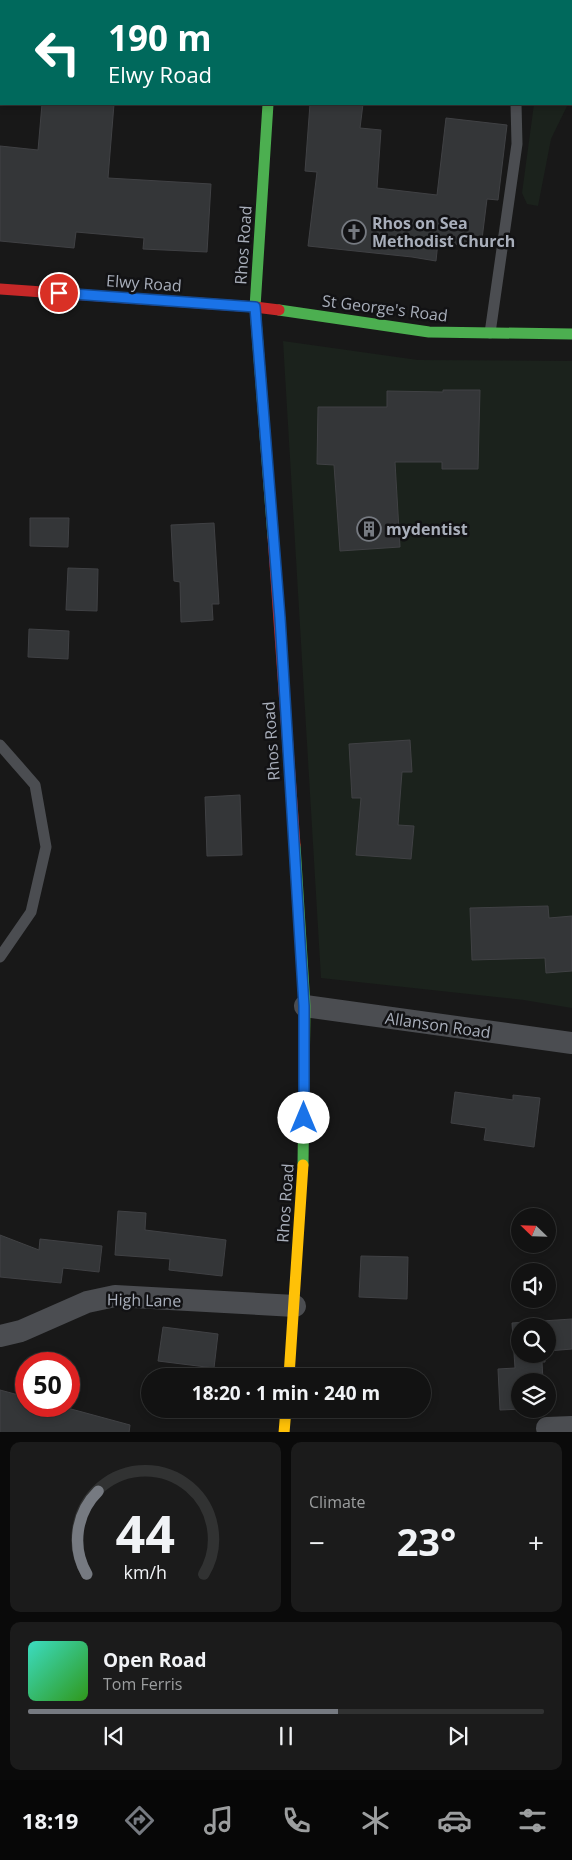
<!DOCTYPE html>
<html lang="en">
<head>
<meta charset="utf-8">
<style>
	:root { --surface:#121212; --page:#1b1b1b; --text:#f1f3f6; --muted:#9c9e9f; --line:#313232; --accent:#767a81 }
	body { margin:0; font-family:"Open Sans",sans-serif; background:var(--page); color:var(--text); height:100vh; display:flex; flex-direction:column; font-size:19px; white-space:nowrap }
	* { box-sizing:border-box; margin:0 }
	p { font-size:16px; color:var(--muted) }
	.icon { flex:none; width:28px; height:28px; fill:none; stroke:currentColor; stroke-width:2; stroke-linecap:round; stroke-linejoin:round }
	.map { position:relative; height:1432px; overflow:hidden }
	.sheet { display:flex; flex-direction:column; gap:10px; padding:10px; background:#0a0a0a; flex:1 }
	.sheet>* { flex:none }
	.banner { position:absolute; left:0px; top:0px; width:572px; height:105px; box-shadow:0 2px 8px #0003,0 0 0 1px var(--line); background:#00695c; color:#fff; overflow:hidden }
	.needle { width:32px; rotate:293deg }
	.controls { position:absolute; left:511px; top:1208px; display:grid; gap:10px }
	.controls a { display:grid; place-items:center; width:45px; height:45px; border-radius:50%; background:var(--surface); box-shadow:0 2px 8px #0003,0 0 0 1px var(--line); font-size:25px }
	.speed { position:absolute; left:15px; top:1352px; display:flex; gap:10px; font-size:25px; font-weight:700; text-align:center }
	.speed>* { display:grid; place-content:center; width:65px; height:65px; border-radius:50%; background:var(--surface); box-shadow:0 2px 8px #0003,0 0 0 1px var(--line); line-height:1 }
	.speed .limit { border:8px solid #d22; background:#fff; color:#111 }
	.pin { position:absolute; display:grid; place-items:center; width:42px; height:42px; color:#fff; margin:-21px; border:2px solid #fff; border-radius:50%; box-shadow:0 1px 5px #0007 }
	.me { position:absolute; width:55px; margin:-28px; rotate:0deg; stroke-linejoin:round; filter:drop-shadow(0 0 4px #0008) }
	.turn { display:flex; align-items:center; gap:18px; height:105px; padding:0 25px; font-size:22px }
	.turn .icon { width:65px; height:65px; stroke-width:2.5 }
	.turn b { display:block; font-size:35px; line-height:42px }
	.big { font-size:38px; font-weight:700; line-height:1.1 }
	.sheet .tile { flex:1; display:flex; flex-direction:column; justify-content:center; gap:8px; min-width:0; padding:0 18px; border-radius:10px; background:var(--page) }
	.sheet .dial { align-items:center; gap:0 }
	.dial svg { height:130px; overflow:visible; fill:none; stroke:var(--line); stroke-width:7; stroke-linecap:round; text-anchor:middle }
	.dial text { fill:var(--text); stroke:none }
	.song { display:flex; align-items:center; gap:15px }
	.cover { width:60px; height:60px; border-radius:8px; background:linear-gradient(135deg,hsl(170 70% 55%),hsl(110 70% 35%)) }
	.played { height:5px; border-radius:2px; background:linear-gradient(90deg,var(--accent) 60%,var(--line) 60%) }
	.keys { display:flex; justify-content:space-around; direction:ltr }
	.heat { display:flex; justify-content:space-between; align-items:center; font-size:28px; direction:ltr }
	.sheet .tiles { flex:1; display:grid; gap:10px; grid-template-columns:1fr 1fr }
	.tile:last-child { grid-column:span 2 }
	.trip { position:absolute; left:141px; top:1368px; width:290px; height:50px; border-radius:25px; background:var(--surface); box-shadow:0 2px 8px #0003,0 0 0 1px var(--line); font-weight:700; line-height:50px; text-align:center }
	.menu { display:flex; height:80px; justify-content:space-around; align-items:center; background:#070707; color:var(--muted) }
	.menu .icon { width:35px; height:35px }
	.menu .active { color:var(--accent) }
	.menu b { font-size:22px; color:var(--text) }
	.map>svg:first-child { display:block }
</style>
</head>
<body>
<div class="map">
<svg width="572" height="1433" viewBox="0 0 572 1433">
	<rect width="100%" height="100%" fill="#181818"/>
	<!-- green -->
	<path fill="#1b221c" d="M534,104h34l-17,35 -13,67 -11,-2 -5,-11z
		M283,341l135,19 154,1v647l-48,-8 -203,-22z"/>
	<!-- building -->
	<path fill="#343638" stroke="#404144" d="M42,104h72l-6,74 103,6 -4,68 -64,-3 1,-11 -68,-6 -2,16 -74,-7v-95l38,4z
		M310,104h53l-3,24 21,2 -4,58 60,7 9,-77 61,7 -9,75 -11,-1 -6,48 -43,-5 -2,19 -24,-4 -104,-11 9,-74 -12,-1z
		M443,390h37l-2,79h-36v-7h-47l5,85 -60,4 -6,-86 -17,-1 1,-57h69v-16l56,1z
		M30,518h39l-1,29 -38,-1z
		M214,523l5,81h-7l1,16 -32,2 -1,-40 -6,-1 -3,-56z
		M68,568l30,1 -1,42 -31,-1z
		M29,629l40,2 -1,28 -40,-2z
		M410,740l2,32h-10l-4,53 16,1 -3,33 -55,-4 5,-57h-9l-3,-54z
		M240,795l2,60 -35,1 -2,-59z
		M548,906l1,12 23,-2v55l-26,2 -1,-15 -73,2 -2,-52z
		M455,1092l58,8v-5l27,3 -6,49 -50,-7 2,-12 -35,-5z
		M118,1211l28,2 -1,17 81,10 -4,36 -53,-6 1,-11 -55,-4z
		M0,1235l39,15 1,-11 62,7 -3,26 -36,-4 -2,15 -61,-6z
		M361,1256l47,1 -1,42 -48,-2z
		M572,1319v30l-24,2v-25h-28v28h25v8h-3l1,19h-23v28h4l-24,1 -2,-41 17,-1 -3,-45z
		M163,1327l55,7 -4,34 -56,-7z
		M0,1390l26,7v9h34l70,19 -1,8h-129z"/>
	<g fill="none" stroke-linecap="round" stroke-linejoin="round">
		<!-- lane -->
		<path stroke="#4b4d51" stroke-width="11" d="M496,0v1
			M490,333l27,-189 -1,-40
			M0,745l35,40 11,62 -15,65 -31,45"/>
		<!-- street -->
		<path stroke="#4b4d51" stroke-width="22" d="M305,1006l267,37
			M0,1336l21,-5 66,-29 28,-6 180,10
			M547,1428l25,-1"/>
		<!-- fast -->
		<path stroke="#4caf50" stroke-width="11" d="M268,104l-13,203 18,230
			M279,310l150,22 143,2
			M295,845l10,161 -2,159"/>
		<!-- slow -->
		<path stroke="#ffc107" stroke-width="11" d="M274,0v1
			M289,1376l14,-211
			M284,1433l2,-24"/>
		<!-- jam -->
		<path stroke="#c62828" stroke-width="11" d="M0,289l255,18 24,3
			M273,537l22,308"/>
	</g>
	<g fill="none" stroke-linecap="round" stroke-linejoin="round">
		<!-- route casing -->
		<g stroke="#114b97" stroke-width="12">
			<path id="route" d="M59,293l196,14 25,311 24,388v112"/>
		</g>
		<!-- route -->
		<use href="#route" stroke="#1a73e8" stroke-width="9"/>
	</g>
	<!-- icons -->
	<defs>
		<g id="church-ring" transform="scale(1.25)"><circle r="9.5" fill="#121214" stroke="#767a81" stroke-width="1.5"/><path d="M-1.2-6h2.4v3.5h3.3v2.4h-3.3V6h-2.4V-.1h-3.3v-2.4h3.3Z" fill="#767a81"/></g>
		<g id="building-ring" transform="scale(1.25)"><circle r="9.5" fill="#121214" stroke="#767a81" stroke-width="1.5"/><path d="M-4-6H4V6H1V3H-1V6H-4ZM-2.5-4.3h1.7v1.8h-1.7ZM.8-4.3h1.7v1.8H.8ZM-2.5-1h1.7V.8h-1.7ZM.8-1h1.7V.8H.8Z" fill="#767a81"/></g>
	</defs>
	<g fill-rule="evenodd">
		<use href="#church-ring" x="354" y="232"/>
		<use href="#building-ring" x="369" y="529"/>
	</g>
	<g text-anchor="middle" stroke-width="5" stroke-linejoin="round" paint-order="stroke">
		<!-- poi labels -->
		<g font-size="16" font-weight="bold" fill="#a8aeba" stroke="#121214" text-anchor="start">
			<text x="372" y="229">Rhos on Sea<tspan x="372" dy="18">Methodist Church</tspan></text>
			<text x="386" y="535">mydentist</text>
		</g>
		<!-- street labels -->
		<g font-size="16" fill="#a8aeba" stroke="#121214">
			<text transform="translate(243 245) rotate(-86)" y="6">Rhos Road</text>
			<text transform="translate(144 283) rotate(4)" y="6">Elwy Road</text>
			<text transform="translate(385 308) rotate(7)" y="6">St George's Road</text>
			<text transform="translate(271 741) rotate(-94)" y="6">Rhos Road</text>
			<text transform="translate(438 1025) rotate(8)" y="6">Allanson Road</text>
			<text transform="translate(285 1203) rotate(-86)" y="6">Rhos Road</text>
			<text transform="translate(144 1300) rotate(1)" y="6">High Lane</text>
		</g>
	</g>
</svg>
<div class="controls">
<a><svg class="needle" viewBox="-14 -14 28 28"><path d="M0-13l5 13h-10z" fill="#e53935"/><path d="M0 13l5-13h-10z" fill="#9c9e9f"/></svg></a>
<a><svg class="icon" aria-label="sound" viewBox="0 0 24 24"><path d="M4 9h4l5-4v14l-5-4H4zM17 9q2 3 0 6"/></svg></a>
<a><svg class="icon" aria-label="search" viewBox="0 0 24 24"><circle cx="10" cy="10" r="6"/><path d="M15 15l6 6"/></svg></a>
<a><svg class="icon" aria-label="layers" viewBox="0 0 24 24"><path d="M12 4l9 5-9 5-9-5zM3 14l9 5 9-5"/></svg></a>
</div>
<div class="speed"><div class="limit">50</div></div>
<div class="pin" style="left:59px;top:293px;background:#d93025"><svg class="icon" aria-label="arrive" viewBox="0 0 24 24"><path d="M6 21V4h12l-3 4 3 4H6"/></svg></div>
<svg class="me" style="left:304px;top:1118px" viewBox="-20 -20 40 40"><circle r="19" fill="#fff"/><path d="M0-13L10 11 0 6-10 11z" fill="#1a73e8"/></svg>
<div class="trip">18:20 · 1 min · 240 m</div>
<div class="banner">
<div class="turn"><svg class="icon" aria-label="left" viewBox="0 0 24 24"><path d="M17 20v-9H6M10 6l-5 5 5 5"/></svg><div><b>190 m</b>Elwy Road</div></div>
</div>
</div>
<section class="sheet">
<div class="tiles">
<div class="tile dial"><svg viewBox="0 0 100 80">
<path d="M14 69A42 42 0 1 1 86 69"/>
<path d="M14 69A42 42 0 0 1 21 18" stroke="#767a81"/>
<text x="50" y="56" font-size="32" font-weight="700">44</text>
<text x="50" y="72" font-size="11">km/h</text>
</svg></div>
<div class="tile"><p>Climate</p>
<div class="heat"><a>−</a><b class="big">23°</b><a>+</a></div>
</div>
<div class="tile">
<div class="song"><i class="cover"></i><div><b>Open Road</b><p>Tom Ferris</p></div></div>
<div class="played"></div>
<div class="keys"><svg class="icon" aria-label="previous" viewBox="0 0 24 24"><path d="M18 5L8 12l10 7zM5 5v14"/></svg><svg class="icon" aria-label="pause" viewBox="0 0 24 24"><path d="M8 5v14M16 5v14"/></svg><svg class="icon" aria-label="next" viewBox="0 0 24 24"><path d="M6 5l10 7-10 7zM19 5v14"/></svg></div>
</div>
</div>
</section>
<nav class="menu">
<b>18:19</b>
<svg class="icon active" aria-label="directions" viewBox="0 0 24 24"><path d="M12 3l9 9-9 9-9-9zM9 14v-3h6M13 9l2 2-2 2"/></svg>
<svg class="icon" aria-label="music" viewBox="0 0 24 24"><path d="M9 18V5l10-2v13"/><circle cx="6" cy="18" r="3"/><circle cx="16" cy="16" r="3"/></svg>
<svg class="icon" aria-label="phone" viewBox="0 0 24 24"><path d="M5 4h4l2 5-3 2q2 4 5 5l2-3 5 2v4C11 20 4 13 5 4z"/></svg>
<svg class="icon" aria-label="climate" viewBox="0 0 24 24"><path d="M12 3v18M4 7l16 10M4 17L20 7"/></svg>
<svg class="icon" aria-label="car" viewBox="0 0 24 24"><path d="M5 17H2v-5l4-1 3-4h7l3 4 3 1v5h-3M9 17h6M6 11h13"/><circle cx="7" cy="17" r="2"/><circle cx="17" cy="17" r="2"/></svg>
<svg class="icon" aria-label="filters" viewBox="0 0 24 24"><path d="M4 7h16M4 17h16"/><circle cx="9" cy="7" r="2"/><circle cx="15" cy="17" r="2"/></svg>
</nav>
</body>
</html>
